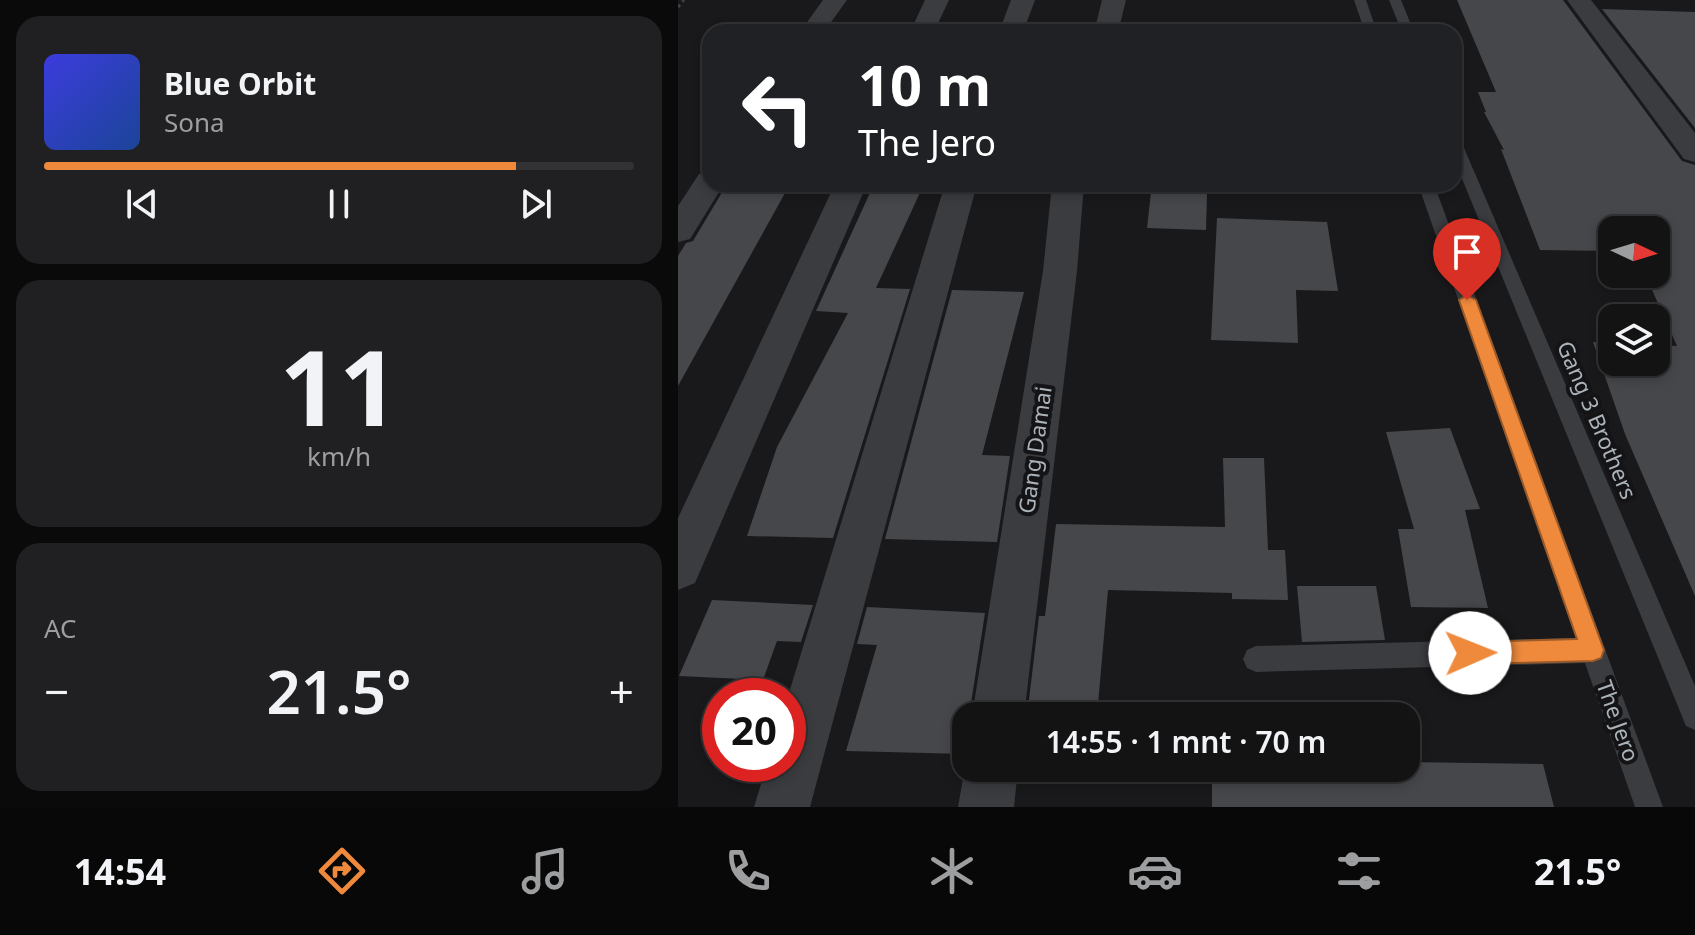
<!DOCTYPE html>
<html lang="id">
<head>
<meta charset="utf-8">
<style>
	:root { --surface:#131314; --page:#202022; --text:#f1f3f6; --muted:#9d9ea0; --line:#323234; --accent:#ef8a3d }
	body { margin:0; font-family:"Noto Sans",sans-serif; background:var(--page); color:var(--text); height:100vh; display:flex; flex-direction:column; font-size:30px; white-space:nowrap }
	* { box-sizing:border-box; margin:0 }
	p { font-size:26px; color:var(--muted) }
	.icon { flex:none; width:44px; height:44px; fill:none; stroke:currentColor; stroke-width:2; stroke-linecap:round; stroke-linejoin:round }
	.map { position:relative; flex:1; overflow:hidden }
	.sheet { display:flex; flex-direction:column; gap:16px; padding:16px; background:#0a0a0b; width:678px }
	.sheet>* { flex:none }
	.banner { position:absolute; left:24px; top:24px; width:760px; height:168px; border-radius:24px; box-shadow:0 4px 12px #0003,0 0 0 2px var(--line); background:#202124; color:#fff; overflow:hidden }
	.needle { width:52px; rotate:94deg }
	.controls { position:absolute; left:920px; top:216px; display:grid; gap:16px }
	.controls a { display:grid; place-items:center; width:72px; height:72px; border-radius:16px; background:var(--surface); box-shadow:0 4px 12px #0003,0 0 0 2px var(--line); font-size:40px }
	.speed { position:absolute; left:24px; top:678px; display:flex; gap:16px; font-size:40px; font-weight:700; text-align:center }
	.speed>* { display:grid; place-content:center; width:104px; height:104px; border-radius:50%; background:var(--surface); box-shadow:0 4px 12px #0003,0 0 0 2px var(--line); line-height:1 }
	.speed .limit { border:12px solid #d22; background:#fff; color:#111 }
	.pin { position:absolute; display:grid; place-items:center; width:68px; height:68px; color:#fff; margin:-82px -34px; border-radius:50% 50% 50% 0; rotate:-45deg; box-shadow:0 0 8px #0007 }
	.pin .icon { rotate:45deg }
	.me { position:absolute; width:88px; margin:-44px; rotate:89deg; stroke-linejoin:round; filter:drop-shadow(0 0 6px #0008) }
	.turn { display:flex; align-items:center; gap:28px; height:168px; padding:0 24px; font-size:36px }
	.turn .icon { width:104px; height:104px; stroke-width:2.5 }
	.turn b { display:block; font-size:56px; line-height:68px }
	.big { font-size:60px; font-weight:600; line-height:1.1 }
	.sheet .card { flex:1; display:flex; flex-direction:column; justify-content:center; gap:12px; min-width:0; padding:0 28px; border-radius:24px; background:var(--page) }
	.sheet .dial { align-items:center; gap:0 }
	.dial b { font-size:104px; line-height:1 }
	.song { display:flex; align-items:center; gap:24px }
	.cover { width:96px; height:96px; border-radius:12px; background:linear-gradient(135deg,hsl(240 70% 55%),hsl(220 70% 35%)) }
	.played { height:8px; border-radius:4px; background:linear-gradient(90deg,var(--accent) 80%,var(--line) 80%) }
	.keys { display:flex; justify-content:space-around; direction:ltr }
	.heat { display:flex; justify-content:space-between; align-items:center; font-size:44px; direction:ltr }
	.trip { position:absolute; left:274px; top:702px; width:468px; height:80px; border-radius:24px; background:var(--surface); box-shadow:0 4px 12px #0003,0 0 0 2px var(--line); font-weight:600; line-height:80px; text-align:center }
	.dock { display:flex; height:128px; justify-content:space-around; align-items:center; background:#080808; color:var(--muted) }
	.dock .icon { width:56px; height:56px }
	.dock .active { color:var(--accent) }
	.dock b { font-size:36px; color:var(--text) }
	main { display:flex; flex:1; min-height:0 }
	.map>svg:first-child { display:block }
</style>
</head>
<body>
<main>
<section class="sheet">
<div class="card">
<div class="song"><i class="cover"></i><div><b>Blue Orbit</b><p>Sona</p></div></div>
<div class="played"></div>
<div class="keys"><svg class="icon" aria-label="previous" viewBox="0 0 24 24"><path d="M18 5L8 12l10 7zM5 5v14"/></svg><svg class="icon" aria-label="pause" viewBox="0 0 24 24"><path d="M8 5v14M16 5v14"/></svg><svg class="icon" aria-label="next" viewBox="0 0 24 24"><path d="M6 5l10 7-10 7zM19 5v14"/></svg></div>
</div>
<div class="card dial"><b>11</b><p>km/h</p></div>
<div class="card"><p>AC</p>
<div class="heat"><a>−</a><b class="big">21.5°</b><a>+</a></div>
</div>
</section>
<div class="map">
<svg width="1017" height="807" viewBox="0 0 1017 807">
	<rect width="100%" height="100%" fill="#19191b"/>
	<!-- building -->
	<path fill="#45474b" d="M779,0h106l119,161 13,4v431l-70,-162 -32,-92 19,1v19h44v-17l21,1 -32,-72h11v-44h-44v21l-72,-1 -39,-101 3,1 -20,-38h2l-8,-20h18z
		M924,9l93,3v116z
		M49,184h63l-112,202v-130l8,-13 7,-2z
		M196,184h50l-48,104 34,1 -77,249 -86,-2 30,-89 71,-134 -32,-2z
		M473,192l56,2 -1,36 -59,-2z
		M539,218l110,4 11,69 -42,-1 2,53 -87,-3z
		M274,290l72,2 -42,163 28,1 -13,86 -112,-3z
		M772,428l30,81 -15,1 23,98 -77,-1 -13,-78h16l-28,-97z
		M545,458h41l4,92h17l3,50 -56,-1v-6l-124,-3 -11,126h-70l12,-100h6l11,-92 169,3z
		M619,586h79l9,54 -83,2z
		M34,600l101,5 -12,37 -24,-1 -14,39 -84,-4z
		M189,607l118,6 -16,103h-3v38l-120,-3 31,-106 -20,-1z
		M728,762l137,2 11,43h-342v-39h194z"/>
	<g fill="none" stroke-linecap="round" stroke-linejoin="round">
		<!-- path -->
		<path stroke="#404347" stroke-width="3" stroke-dasharray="3 4" stroke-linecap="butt" d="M0,7l6,-7"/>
		<!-- lane -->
		<path fill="#3a3c40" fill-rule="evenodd" d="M676,0h12l11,32h-12z
			M711,0h12l13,32h-12z
			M776,137l7,4 234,545v44l-9,-4 -232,-567z
			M740,184h16l229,623h-28l-50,-144 -329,9 -9,-4 -4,-9 4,-9 9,-4 320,-8z"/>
		<!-- street -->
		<path fill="#3a3c40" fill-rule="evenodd" d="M145,0h24l-23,32h-24z
			M247,0h24l-15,32h-24z
			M333,0h24l-12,32h-24z
			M424,0h24l-8,32h-24z
			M889,0h24l104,133v29l-11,-3z
			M32,171v13h14l-34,55 -12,3v-36l21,-32z
			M157,184h32l-172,399 -17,7v-72z
			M267,184h32l-167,623h-56l13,-43h21v-68z
			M374,184h32l-7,87 -53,445h-52l71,-445z
			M288,762v6h52l-4,39h-56z"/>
	</g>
	<!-- route -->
	<path fill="#ef8a3d" stroke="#9b5a28" stroke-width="2" d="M789,295l9,5 128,350 -3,8 -8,3 -123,3 -8,-3 -3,-8 3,-8 8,-3 107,-3 -118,-339z"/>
	<g text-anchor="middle" stroke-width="8" stroke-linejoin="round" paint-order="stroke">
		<!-- street labels -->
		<g font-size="22" fill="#abb3ba" stroke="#141416">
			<text transform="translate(919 420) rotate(67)" y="8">Gang 3 Brothers</text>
			<text transform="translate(357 450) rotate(-82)" y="8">Gang Damai</text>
			<text transform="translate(940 721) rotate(70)" y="8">The Jero</text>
		</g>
	</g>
</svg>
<div class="controls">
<a><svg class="needle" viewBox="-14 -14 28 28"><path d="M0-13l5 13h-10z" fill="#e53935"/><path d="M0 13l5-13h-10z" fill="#9d9ea0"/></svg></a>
<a><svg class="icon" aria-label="layers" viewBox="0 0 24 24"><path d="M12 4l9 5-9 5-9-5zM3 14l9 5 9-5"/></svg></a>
</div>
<div class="speed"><div class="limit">20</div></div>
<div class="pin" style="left:789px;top:300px;background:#d93025"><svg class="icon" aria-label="arrive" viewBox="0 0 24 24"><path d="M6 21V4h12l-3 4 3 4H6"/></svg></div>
<svg class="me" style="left:792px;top:653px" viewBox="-20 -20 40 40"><circle r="19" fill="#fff"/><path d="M0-13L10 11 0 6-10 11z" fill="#ef8a3d"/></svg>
<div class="trip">14:55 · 1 mnt · 70 m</div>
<div class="banner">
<div class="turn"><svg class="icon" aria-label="left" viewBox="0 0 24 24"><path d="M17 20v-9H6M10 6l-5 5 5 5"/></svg><div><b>10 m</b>The Jero</div></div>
</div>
</div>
</main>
<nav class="dock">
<b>14:54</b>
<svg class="icon active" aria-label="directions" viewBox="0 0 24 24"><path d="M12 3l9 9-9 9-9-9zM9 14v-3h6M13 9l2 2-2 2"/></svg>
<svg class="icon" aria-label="music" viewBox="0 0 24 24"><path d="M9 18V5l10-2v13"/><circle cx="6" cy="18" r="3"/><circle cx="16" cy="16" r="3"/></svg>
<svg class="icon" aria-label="phone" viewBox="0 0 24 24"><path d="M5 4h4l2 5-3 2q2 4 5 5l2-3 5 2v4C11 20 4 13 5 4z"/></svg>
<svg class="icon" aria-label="climate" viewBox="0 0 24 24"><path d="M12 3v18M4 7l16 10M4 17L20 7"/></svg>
<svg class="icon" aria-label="car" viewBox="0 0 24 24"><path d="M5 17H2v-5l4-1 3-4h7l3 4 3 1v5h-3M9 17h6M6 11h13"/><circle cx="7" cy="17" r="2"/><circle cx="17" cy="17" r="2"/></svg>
<svg class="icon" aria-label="filters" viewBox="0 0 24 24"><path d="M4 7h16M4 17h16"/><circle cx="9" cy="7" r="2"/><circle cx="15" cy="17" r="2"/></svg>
<b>21.5°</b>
</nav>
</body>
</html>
